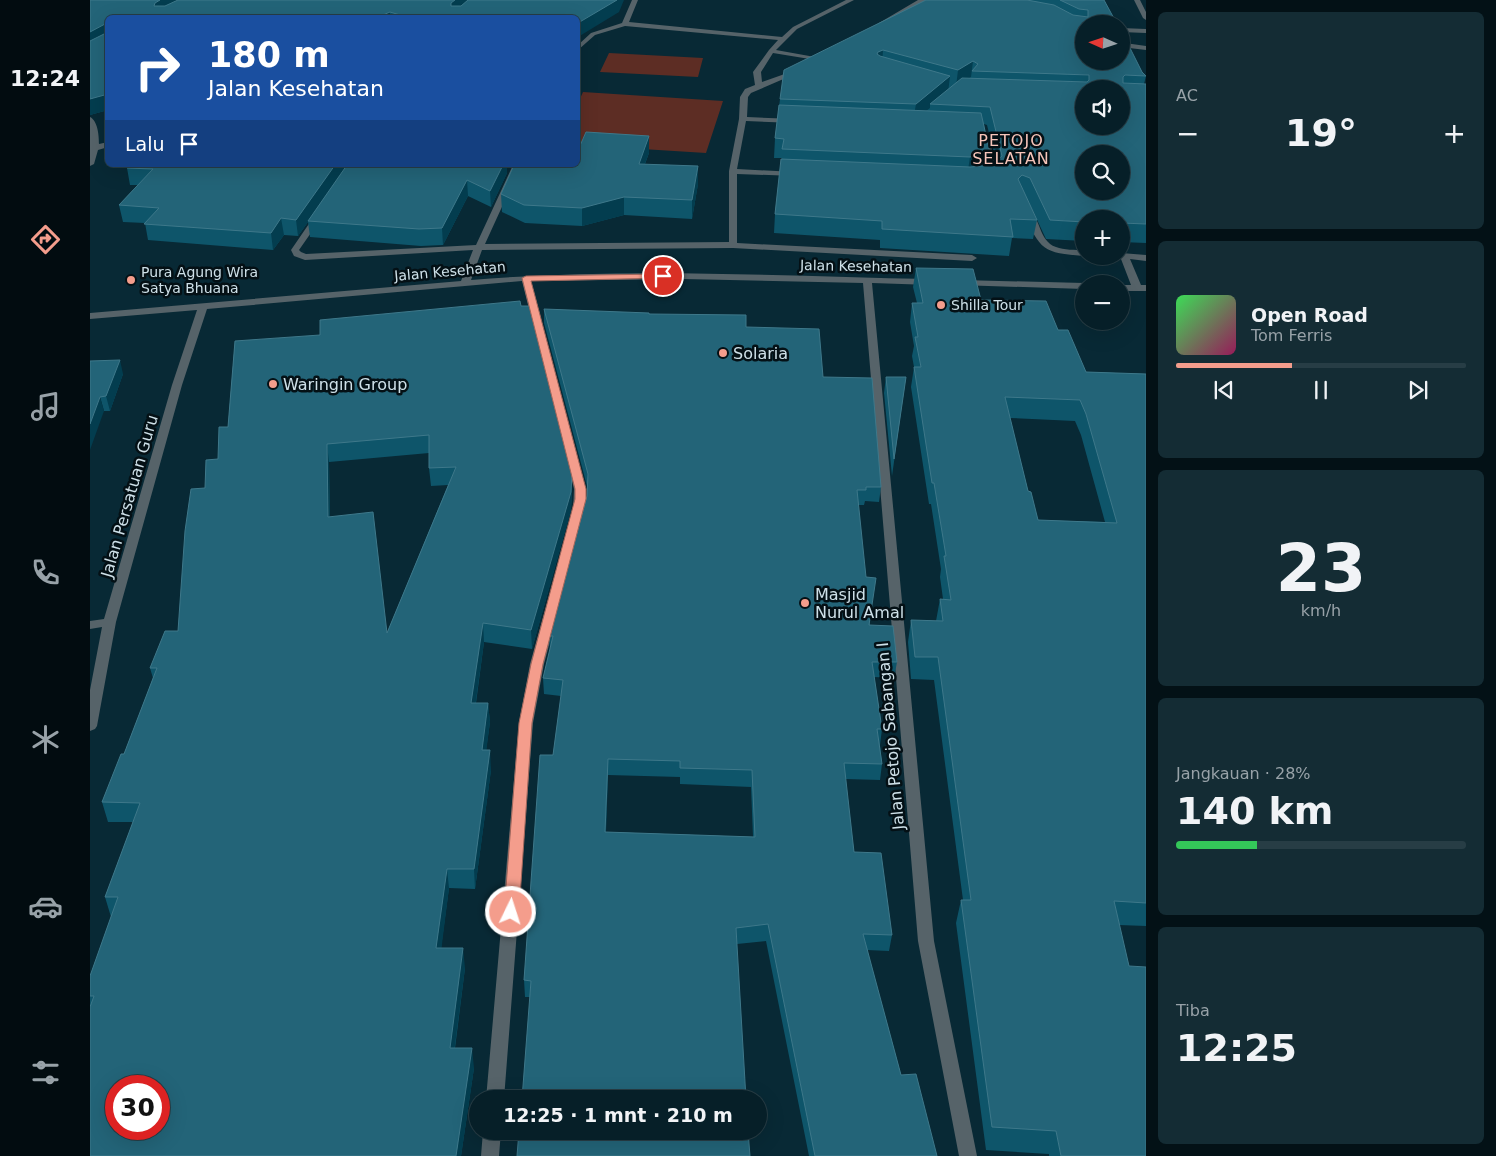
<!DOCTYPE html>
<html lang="id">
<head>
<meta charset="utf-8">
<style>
	:root { --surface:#061f28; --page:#142c34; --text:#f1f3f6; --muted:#98a2a8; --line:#273d45; --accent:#f49d8c }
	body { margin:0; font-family:"DejaVu Sans",sans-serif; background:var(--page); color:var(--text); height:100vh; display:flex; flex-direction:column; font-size:19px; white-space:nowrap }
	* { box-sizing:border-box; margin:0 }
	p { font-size:16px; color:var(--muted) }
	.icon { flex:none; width:28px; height:28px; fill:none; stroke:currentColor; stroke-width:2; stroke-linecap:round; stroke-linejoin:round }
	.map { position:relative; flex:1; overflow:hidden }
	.sheet { display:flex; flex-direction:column; gap:12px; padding:12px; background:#031116; width:350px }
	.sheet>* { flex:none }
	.top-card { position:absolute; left:15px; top:15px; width:475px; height:152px; border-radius:8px; box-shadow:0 5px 20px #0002,0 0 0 1px var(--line); background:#1a4fa0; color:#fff; overflow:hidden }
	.needle { width:32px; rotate:273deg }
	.fabs { position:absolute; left:985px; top:15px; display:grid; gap:10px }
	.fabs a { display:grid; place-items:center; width:55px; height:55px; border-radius:50%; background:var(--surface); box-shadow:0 5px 20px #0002,0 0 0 1px var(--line); font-size:25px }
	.speed { position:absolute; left:15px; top:1075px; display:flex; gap:10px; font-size:25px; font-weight:700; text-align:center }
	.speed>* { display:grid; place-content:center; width:65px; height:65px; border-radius:50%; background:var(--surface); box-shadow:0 5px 20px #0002,0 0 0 1px var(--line); line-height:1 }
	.speed .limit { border:8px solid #d22; background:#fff; color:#111 }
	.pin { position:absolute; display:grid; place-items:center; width:42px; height:42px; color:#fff; margin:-21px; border:2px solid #fff; border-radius:50%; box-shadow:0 1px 5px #0007 }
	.me { position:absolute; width:55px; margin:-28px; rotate:4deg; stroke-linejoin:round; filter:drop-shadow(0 0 4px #0008) }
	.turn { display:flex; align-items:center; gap:18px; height:105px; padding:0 20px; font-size:22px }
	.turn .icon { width:65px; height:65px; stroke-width:2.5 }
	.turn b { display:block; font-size:35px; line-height:42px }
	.then { display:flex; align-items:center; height:48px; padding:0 20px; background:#0003; gap:10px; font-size:19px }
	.big { font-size:38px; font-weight:700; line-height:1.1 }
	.sheet .tile { flex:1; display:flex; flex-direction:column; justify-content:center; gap:8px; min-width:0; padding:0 18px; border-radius:8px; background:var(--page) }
	.sheet .dial { align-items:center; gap:0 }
	.dial b { font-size:65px; line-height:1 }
	.song { display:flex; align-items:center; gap:15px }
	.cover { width:60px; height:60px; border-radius:8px; background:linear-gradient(135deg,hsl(130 70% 55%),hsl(330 70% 35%)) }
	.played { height:5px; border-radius:2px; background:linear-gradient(90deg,var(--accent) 40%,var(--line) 40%) }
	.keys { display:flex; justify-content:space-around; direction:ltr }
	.heat { display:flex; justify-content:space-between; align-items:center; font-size:28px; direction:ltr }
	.charge { height:8px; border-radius:4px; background:linear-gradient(90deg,#34c759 28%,var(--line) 0) }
	.trip { position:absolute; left:379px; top:1090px; width:298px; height:50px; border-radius:25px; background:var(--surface); box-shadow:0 5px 20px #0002,0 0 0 1px var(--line); font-weight:700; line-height:50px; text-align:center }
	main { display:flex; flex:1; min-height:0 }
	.menu { display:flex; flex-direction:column; width:90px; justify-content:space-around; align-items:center; background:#020c10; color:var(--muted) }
	.menu .icon { width:35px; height:35px }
	.menu .active { color:var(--accent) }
	.menu b { font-size:22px; color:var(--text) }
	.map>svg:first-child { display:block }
</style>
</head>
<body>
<main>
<nav class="menu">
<b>12:24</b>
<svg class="icon active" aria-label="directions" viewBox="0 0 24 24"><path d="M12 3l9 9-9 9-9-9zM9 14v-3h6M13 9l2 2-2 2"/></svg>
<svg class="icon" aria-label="music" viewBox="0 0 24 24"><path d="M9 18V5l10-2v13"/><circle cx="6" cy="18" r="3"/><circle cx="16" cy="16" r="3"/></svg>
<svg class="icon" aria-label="phone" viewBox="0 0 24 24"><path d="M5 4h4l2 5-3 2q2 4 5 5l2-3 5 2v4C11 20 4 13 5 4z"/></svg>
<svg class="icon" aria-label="climate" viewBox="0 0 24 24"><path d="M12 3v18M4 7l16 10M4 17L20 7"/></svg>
<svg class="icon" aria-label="car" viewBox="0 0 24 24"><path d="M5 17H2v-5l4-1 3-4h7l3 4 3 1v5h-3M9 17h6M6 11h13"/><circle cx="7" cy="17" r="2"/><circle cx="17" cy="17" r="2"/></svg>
<svg class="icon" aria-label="filters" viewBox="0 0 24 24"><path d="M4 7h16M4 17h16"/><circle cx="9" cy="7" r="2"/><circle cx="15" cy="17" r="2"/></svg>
</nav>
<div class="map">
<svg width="1056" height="1156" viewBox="0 0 1056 1156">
	<rect width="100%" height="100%" fill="#082935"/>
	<!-- green -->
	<path fill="#5d2d24" d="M519,53l94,5 -5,19 -98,-5z
		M493,92l140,9 -17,52 -128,-8v-42z"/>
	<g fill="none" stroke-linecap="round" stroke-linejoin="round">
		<!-- minor -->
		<path fill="#566369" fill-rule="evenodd" d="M542,0h6l-9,22 153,15 11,-10 53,-27h8l-57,29 -21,21 50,9 3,2 -1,1 -55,-9 -12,19 1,10 34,-12 6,1 -51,22 -3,4 -1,20 48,2 4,2 -4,2 -49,-2 -9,48 58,3 4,2 -4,2 -58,-2v69l235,12 5,3 -5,3 -239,-13 -251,2 -11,30c153,-13 307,-4 460,-1l5,3 -5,3 -59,-2 62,658 43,215h-18l-41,-215 -55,-658 -180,-4 -152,2 55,208 -1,21 -41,154 -11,59 -29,376h-18l33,-376 11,-59 43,-154 1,-21 -52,-208 -315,28 -25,76 -66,237 -19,104 -2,3 -5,2v-41l12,-63 -12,2v-8l14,-2 68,-234 25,-75 -107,9v-6l371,-32 12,-31 -168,10 -11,-4 -3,-6 24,-35 3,-1 4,3 -23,33 2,2 5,2 170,-9 37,-80h8l-36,79 244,-2v-71l10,-52 1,-22 5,-8 10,-4 -2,-13 16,-22 9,-10 -153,-14 -30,9 -17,15v-5l13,-12 31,-10z
			M828,0h8l-42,24 -5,-1z
			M1044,0h6l6,12v8l-3,-2z
			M1031,28l25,1v4l-25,-1z
			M1031,40l4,3 21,3v4l-25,-3z
			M0,117c8,4 9,19 9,27l9,-2v5l-10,3 -4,14 -4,2z
			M893,138l7,2 7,34 -10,7 -4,-2 6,-6z
			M938,210c13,6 10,31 28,37 8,3 19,3 28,3v6c-41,-3 -44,-6 -60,-43z
			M1031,253l25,2v6l-16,-2 11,26h5v6h-25v-6h10l-10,-26 -4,-3h4z
			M871,280l123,3 2,1h-2v5l-126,-4 -2,-2z
			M393,1131h18l-2,25h-18z"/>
	</g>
	<!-- wall -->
	<path fill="#0e556a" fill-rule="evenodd" d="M0,0l529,12 -41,6h-470v92l-18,5z
		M836,0h178l38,72 4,4 -2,8h2v159l-25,-1v-23h-37v22l-38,-2 -20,-43 11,24 -4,19 -21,-1 -3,18 -129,-8v-8l-106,-7 1,-19 7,-56h-8l1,-20 5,-39zM894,124l3,1 9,36 -4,4h-4z
		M559,136v17l-4,11 53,20 -6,35 -68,-4 -42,11 -57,-3 -23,-11 -1,-18z
		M40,165h377v8l-16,34 -23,-11 -25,49 -22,1 -111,-9 -2,-15 -10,14 -14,-1 -11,15 -125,-10 -3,-17 -22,-1 -4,-17 19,-20h-8l-3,-17z
		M826,268l65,32 77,30 28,42 60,2v552l-27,-1 27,231h-97v-2l-63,-4 -30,-227 5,-23h2l-29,-220 -23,-1 -3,-37 3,-22 25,1 4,-22h3l-3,-22 1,-8 -10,-65h-2l-18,-117 3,-20 -2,-11 2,-10 -4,-24 2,-19h5l-4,-16zM920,418l65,3 6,14 24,87 -67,-2 -10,-29z
		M454,309l105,5 97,13 77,50 58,110 -2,15 -14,-1 -1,4h-6l12,120 27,37 -3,16 -20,-1 8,52 -2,16 2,19 -2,16 -35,-1 9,73 38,83 -3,16 -22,-1 34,125 36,81h-128l-43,-215 -29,3 -207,53h-5l-1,-17 37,-284 -17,-2 -1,-16 7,-27 -1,-15 38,-140v-10l-43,-163zM518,775l72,2v7l71,3 2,50 -147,-5z
		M145,341l337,148 -1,21 -39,139 -48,-7 -8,61h12l2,19 -4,28 5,20 -16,119 -26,-1 -8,60 24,20 -10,80 19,20 -13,88h-371v-180l21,-59 -6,-20 28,-75h-25l-6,-20 22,-48 29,-76 -3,-10 28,-37 27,-143 13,-29 10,-32zM339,453v15l2,18 17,-1 -61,148 -57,-116 -1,-55z
		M0,361l33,13 -13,37h-6z
		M796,377h20l-14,99 -8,-83z"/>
	<!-- shaded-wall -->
	<path fill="#033d4f" d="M70,0h30l-33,18 -3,-12 1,-3z
		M365,0h17l-20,18 -1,-15z
		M527,0h7l-5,12 -41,25v-14z
		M300,12v6h-14z
		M15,24l3,10 -18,14v-16z
		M793,50l-1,16 -5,-12 1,-2z
		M883,61l-2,16 -15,10 2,-17z
		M860,76l-2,17 -18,11v4l-17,13 3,-17z
		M18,94v16l-18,5v-16z
		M559,136v17l-11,28 1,-17z
		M900,153l-3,19 -20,5 3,-20z
		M245,165h13l-40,56v1l-10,14 -2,-16z
		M413,165h4v8l-16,34 -1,-16z
		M608,166v18l-6,35v-19z
		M377,180l1,16 -25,49 -1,-17z
		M534,197v18l-42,11v-18z
		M191,218l3,17 -11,15 -2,-17z
		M30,360l3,14 -13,37 -4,-15z
		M10,397l4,14 -14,39v-26z
		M237,444l2,18 1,73 -2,-18z
		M482,471v18l-1,21 -39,139 -1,-19z
		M393,623l1,19 -11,80 -2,-19z
		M398,703l2,19 -6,47 -2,-19z
		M400,750l1,20 -16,119 -1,-20z
		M518,759v16l-3,73v-16z
		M357,869l2,19 -10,80 -3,-20z
		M373,948l2,20 -13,100 -2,-20z
		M382,1048l2,20 -13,88h-5z"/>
	<!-- building -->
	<path fill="#236478" stroke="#3e788a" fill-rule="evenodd" d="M0,0h70l-5,3 -1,3h11l13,-6h277l-4,3v3h10l7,-6h149l-39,23v-5h-168l-20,-6 -14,6h-268v76l-18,5v-58l16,-8 -1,-9 -15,8z
		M836,0h101l27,5 19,10 15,2v-7l-9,-1 -19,-9h44l13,24h-33v37h37v-30l8,15 13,26 4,4 -21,-1 -2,2v6l23,1v140l-25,-1v-4h-37v3l-34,-2 -20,-42 -8,-3 -4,4 19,41 -27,-1 3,18 -131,-8v-8l-107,-7 6,-55 189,8 22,-2 10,-9 -12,-49 -60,-3 32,-26 125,4 2,-2v-5l-117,-4 6,-7 -5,-3 -15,9 -75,-20 -5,2 -1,2 3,2 70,20 -34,28 -136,-5 4,-29zM994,89h37v37h-37zM994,154h37v37h-37z
		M689,105l202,8 9,40 -4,2 -16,2 -188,-8 2,-10 -9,-1z
		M496,132l63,4 -10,28 59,2 -6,34 -68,-3 -42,11 -58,-3 -23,-11 13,-29h64v-17h1z
		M40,165h205l-39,55 -15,-2 -10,15 -127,-9 15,-16 -40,-3 34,-36 -26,-1z
		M257,165h156l-13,26 -23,-11 -25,48 -23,1 -111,-8z
		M826,268l57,1 8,31 65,1 12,29h10l18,42 60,2v529l-32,-2 15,65 17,1v189h-85l-5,-25 -64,-4 -31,-227h10l-33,-243h-23l-4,-37 32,1 -3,-22 11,1 -7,-44h2l-12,-73h-2l-18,-116h7l-6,-30h3l-6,-34h11zM915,397l75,3 6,14 31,109 -79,-3 -7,-28 -3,-1z
		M430,301l1,5h9l42,165 -1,21 -40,138 -48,-7 -12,80h17l-6,47h8l-16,119h-27l-11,79h27l-13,100h22l-16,108h-366v-149l4,-11h-4v-20l28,-79h-13l35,-94 -38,-1 19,-48h3l33,-86h-7l15,-37h13l7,-100 6,-42 14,-1 1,-28 12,-1 1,-32h9l7,-86 85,-6v-15zM339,435v33l27,-1 -69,166 -14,-121 -45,5 -1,-73zM26,1086h43v43h-43z
		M454,309l105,4v1l97,1v12l73,2 4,48 49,1 9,109h-15v3h-9l9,87 10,1 -7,47 24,1 4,36h-25l10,67h-5l5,35 -38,-1 10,89 27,1 11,82 -29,-1 38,141 15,-1 21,82h-122l-47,-232 -32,4 10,171h-224l9,-118 -7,-1 16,-225h13l10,-75 -20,-2 10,-42h-4l38,-140 1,-22zM518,759l72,2v7l72,2 3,67 -150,-5z
		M30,360l-14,36 -6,1 -10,27v-63z
		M796,377h20l-12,82z
		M429,1131h229l2,25h-233z"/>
	<!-- route -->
	<path fill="#f49d8c" stroke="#9f665b" d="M573,274h3v4l-135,3 55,208v10l-43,165 -11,59 -13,189 -2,4 -6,1 -5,-1 -2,-4 15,-189 12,-59 44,-165v-10l-53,-211 4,-2z"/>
	<!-- markers -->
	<g fill="#f49d8c" stroke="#041015" stroke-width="2">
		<circle cx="41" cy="280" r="5"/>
		<circle cx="851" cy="305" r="5"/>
		<circle cx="633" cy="353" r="5"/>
		<circle cx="183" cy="384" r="5"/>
		<circle cx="715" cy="603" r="5"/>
	</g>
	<g text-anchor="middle" stroke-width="5" stroke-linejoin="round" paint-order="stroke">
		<!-- far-street labels -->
		<g font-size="14" fill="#cee0e8" stroke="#041015">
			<text transform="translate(766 266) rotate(1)" y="5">Jalan Kesehatan</text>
			<text transform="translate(360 271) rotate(-5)" y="5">Jalan Kesehatan</text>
		</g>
		<!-- far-poi labels -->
		<g font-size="14" fill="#cee0e8" stroke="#041015" text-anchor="start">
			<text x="51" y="277">Pura Agung Wira<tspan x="51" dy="16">Satya Bhuana</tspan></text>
			<text x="861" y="310">Shilla Tour</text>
		</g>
		<!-- far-quarter labels -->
		<g font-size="16" letter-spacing="1" fill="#f7c5ba" stroke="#041015">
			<text x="921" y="146">PETOJO<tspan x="921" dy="18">SELATAN</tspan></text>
		</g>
		<!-- poi labels -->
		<g font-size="16" fill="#cee0e8" stroke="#041015" text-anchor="start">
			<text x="643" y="359">Solaria</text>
			<text x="193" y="390">Waringin Group</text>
			<text x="725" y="600">Masjid<tspan x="725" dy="18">Nurul Amal</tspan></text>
		</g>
		<!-- street labels -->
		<g font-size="16" fill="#cee0e8" stroke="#041015">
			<text transform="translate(39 496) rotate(-74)" y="6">Jalan Persatuan Guru</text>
			<text transform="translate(800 736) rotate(-95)" y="6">Jalan Petojo Sabangan I</text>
		</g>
	</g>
</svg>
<div class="fabs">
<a><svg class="needle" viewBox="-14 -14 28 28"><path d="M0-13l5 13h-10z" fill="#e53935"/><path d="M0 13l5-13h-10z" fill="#98a2a8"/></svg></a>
<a><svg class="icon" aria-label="sound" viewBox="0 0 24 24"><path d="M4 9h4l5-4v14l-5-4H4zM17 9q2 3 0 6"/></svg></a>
<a><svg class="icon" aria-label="search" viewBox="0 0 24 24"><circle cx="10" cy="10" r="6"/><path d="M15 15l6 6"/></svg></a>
<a>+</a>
<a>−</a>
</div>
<div class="speed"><div class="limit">30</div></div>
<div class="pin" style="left:573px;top:276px;background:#d93025"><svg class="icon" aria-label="arrive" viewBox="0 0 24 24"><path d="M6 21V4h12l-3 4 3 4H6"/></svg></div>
<svg class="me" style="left:421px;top:912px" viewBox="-20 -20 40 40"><circle r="17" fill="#f49d8c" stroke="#fff" stroke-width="3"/><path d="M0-11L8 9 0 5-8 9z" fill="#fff"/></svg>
<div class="trip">12:25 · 1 mnt · 210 m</div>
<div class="top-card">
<div class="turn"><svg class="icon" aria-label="right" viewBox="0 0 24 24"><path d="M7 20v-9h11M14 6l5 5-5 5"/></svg><div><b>180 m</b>Jalan Kesehatan</div></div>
<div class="then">Lalu<svg class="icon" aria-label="arrive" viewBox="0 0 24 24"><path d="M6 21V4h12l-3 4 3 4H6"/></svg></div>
</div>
</div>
<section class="sheet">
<div class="tile"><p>AC</p>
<div class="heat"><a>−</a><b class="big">19°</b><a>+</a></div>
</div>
<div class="tile">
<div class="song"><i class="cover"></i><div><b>Open Road</b><p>Tom Ferris</p></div></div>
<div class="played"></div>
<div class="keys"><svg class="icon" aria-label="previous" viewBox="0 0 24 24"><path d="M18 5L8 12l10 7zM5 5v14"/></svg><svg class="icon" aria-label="pause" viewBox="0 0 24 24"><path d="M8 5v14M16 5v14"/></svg><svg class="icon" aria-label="next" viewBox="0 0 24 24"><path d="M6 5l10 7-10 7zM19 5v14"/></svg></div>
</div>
<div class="tile dial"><b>23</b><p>km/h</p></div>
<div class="tile"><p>Jangkauan · 28%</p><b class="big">140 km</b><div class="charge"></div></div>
<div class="tile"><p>Tiba</p><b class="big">12:25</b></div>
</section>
</main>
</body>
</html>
